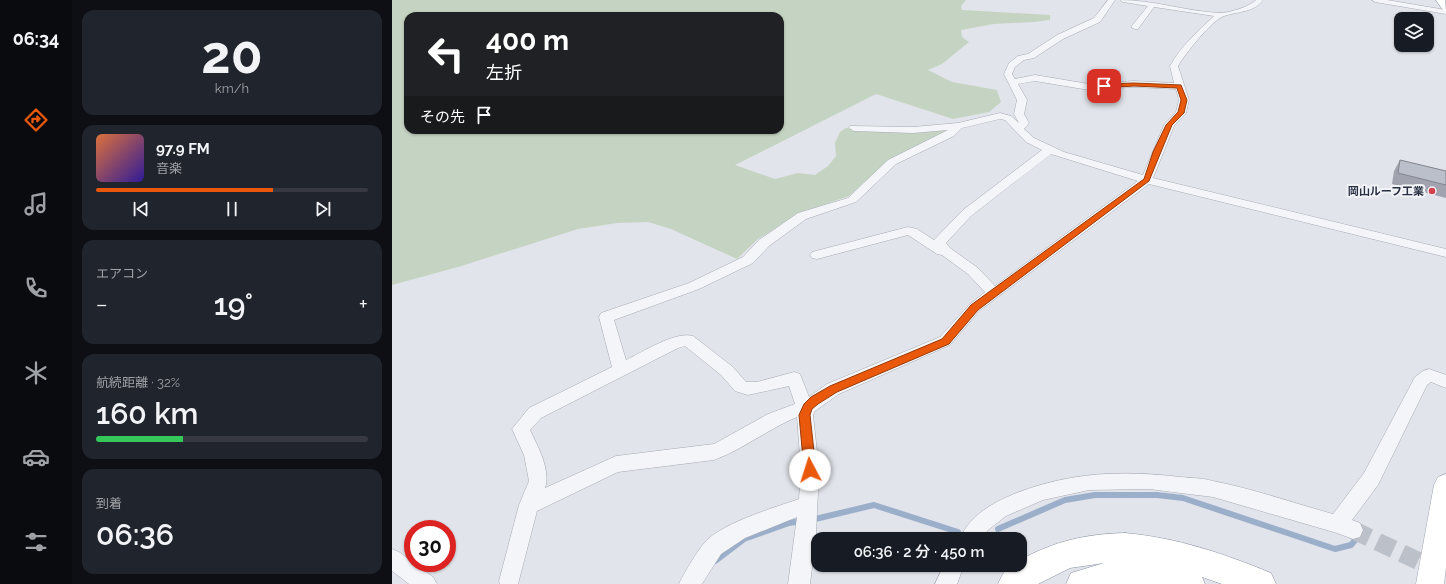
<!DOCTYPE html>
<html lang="ja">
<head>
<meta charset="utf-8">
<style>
	:root { --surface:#171b24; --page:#20242c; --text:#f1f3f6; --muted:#9ea1a6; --line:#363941; --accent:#ea580c }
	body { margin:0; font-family:Raleway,"Noto Sans JP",sans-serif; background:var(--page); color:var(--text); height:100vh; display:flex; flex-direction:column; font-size:15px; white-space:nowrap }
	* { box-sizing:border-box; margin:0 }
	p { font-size:13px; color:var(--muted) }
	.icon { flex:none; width:22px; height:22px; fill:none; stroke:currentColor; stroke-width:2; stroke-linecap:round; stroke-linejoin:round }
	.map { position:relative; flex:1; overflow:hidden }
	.details { display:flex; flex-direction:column; gap:10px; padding:10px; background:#0d0f14; width:320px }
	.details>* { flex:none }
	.top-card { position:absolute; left:12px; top:12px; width:380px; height:122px; border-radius:12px; box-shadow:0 1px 3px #0004; background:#202124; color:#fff; overflow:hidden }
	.tools { position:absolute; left:1002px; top:12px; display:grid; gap:8px }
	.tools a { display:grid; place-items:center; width:40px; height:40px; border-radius:8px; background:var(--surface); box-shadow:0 1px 3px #0004; font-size:20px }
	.speed { position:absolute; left:12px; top:520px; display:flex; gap:8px; font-size:20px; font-weight:700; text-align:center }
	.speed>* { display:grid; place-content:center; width:52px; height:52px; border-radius:50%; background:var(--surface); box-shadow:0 1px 3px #0004; line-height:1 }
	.speed .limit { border:6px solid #d22; background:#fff; color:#111 }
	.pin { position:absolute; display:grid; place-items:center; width:34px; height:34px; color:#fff; margin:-17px; border-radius:8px; box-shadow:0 2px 6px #0006 }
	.me { position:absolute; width:44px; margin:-22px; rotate:355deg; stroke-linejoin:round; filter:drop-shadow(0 0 3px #0008) }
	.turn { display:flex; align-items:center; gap:14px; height:84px; padding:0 16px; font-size:18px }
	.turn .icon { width:52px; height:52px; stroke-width:2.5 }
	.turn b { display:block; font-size:28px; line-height:34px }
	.then { display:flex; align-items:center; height:38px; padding:0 16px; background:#0003; gap:8px; font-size:15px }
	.big { font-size:30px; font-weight:600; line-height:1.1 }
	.details .tile { flex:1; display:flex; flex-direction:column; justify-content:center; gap:6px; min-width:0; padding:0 14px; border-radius:12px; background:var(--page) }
	.details .dial { align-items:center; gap:0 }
	.dial b { font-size:52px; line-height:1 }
	.song { display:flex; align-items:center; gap:12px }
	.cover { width:48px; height:48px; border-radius:6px; background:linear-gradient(135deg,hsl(20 70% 55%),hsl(250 70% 35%)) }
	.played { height:4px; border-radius:2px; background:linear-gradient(90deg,var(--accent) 65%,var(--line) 65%) }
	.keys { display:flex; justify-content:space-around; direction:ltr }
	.heat { display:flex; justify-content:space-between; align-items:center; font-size:22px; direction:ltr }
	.charge { height:6px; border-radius:3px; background:linear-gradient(90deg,#34c759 32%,var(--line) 0) }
	.trip { position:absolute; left:419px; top:532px; width:216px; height:40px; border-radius:12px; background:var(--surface); box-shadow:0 1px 3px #0004; font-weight:600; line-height:40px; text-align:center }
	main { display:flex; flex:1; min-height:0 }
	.tab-bar { display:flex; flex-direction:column; width:72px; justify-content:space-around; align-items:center; background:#090b0e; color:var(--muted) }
	.tab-bar .icon { width:28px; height:28px }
	.tab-bar .on { color:var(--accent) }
	.tab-bar b { font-size:18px; color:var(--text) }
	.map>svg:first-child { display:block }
</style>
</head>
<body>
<main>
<nav class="tab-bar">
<b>06:34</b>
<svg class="icon on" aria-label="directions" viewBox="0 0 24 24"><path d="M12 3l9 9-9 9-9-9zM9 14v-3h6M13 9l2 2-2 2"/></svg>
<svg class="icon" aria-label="music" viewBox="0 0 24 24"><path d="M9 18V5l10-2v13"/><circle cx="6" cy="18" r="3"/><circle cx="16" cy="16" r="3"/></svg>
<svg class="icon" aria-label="phone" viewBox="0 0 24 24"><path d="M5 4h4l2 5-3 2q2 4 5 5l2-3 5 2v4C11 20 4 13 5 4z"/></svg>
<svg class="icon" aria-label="climate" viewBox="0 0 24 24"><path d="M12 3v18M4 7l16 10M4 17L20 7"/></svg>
<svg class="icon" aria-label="car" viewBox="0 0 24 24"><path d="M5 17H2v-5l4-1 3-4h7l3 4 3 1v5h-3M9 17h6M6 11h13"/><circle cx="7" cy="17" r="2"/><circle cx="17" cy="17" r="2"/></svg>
<svg class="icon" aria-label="filters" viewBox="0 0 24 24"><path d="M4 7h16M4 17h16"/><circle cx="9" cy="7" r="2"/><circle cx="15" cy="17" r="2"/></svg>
</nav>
<section class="details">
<div class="tile dial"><b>20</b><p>km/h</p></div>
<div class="tile">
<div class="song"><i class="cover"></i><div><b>97.9 FM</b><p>音楽</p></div></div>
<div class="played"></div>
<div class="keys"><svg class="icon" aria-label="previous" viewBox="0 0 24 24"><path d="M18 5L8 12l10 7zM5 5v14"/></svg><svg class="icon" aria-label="pause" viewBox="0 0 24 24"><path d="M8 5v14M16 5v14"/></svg><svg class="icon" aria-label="next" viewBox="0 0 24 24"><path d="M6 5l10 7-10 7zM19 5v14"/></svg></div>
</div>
<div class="tile"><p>エアコン</p>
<div class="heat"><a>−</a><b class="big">19°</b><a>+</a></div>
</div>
<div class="tile"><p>航続距離 · 32%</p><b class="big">160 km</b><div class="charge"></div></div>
<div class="tile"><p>到着</p><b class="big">06:36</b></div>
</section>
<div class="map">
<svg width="1054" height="584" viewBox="0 0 1054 584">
	<rect width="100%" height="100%" fill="#e1e4ea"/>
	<!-- green -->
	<path fill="#c5d4c2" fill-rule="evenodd" d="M0,0h574l-5,6 1,4 88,5v5l-16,2 -40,2 -33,6 1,7 7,5 -27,22 -14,6 24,12 45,8 4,12 -12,10 -36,7 -77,-25 -141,71 40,14 23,-6 17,2 13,-9 8,-10 -1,-13 5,-11 6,-4 28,3 70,-1 2,2 -57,28 -40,36 -47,16 -44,27 -21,20 -66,-30 -23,-7 -31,1 -39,6 -120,38 -66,18zM16,16h372v114h-372z"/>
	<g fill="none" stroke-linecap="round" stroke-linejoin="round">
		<!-- stream -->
		<path stroke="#9bafcb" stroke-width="6" d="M419,520l63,-15 84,27
			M606,529l67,-29 30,-5h62l26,3 152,51 16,-4 10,-12
			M323,561l29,-22 45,-16 12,-2"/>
		<!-- minor-tunnel -->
		<path stroke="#bcc0c8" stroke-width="18" stroke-dasharray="18 9" stroke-linecap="butt" d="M961,530l93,44"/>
		<!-- minor casing -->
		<g stroke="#a6aab4" stroke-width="1">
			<path id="minor" d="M716,0h7l-15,22 -37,17 -29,19 -10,2 -9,7 -3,7 3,5 20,-4 54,9 45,-3 40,2 -4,-17c11,-20 28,-35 44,-50l-60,-9 -16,22h-3l-4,-2 17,-21 -25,-4 -3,-2c33,0 65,11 99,13 10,0 30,-6 37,-13h7c-10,13 -24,11 -39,16 -12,4 -39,38 -46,50l11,34 -3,13 -12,13 -21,52 293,71v8l-297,-73 -170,127 -29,34 -111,49 -24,17 -2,4 6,55 -3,64 -6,50h-22l9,-67 -52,21 -24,16 -19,30h-23c5,-11 20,-36 28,-44 19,-18 66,-32 92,-41l2,-29 -4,-53c-29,12 -53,32 -83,43l-96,12 -81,39 -19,73h-18l-1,-3 20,-76 10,-24 -5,-26 -12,-26 17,-21 83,-41 -13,-50 2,-4 88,-30 54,-26 16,-17 39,-27 50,-15 40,-38 60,-30 -35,3 -59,-2 -5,-3 1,-2 63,1 45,-4 42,-10 11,3 8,7 -5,-9 3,-14 -13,-26 5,-11 9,-7 10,-2 29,-19 37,-17zM643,81l54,9 45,-3 42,2 3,11 -3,12 -12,13 -21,50 -79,-23 -30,-14 -10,-9 5,-6 -5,-9 3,-14 -9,-16zM608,119l5,1 21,22 16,8 -79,60 -29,30 -17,-11 -9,-2 -96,25 -2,3 2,3 5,1 91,-24 29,19 5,1 26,19 17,18 -16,13 -29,32 -113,47 -18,13 -9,-23 -6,-2 -37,10h-11l-13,-15 -40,-31c-18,-5 -50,16 -67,24l-12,-40 85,-31 54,-26 16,-17 37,-27 50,-17 40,-38 58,-28 8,-8zM659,154l87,27 -143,105 -17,-18 -28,-20 -4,-5 25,-27zM293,346l36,29 14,16 13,4 41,-9 6,18 -27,10 -54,30 -98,12 -71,32c6,-18 -7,-41 -15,-58l11,-12 137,-70z
				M980,0h15l59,10v4l-71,-12z
				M1037,369l17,6v13l-15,-6 -4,3 -49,100 -26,35 8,3 3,7 -3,7 -7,2 -16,-6 -124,-36 -64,-8 -60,1 -46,10 -37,16 -18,14 -6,9h-22c10,-24 31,-35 54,-45 55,-22 109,-24 166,-17 11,1 23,1 33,4 41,8 80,22 120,33l31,-41 51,-96 8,-6z
				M0,549l7,3 34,25 4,7h-28l-17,-13z
				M552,565h20l-7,19h-22z"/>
		</g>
		<!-- major casing -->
		<g stroke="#a0a7b6" stroke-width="1">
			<path id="major" d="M1044,0h9l1,11 -3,-1z
				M1054,474v93l-2,17h-28l18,-99 4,-8z"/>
		</g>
		<!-- highway casing -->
		<g stroke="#8890a1" stroke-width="1">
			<path id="highway" d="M733,533c53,5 97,20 146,40l5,11h-54l-20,-7 3,7h-139l5,-11 33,-10 -34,5 -32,16h-40c5,-11 9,-19 22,-19v-5c35,-19 66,-26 105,-27z"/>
		</g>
		<!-- minor -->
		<use href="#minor" fill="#f4f5f8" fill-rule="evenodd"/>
		<!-- major -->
		<use href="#major" fill="#fff" fill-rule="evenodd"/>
		<!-- highway -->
		<use href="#highway" fill="#fff" fill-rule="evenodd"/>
	</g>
	<!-- wall -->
	<path fill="#a1a4ae" d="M1008,160l46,11v27l-54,-14 2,-13z"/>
	<!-- building -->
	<path fill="#bbbfca" stroke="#83868d" d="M1008,160l46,11v14l-48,-12z"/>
	<!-- route -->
	<path fill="#ea580c" stroke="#983908" d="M742,83l47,2 6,15 -3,13 -12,12 -23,56 -171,129 -29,34 -112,48 -19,12 -6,5 -2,6 6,55 -2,3 -4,2 -4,-2 -2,-3 -5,-55 5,-11 7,-7 19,-11 112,-47 29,-34 173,-126 9,-27 13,-27 12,-13 3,-12 -4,-12 -43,-2 -30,2 -3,-2 3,-2z"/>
	<!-- markers -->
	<circle fill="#d2434d" stroke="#f1f3f7" stroke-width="1.5" cx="1040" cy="191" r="4"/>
	<g text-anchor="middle" stroke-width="4" stroke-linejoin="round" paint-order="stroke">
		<!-- poi labels -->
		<g font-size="11" font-weight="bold" fill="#293042" stroke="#f1f3f7" text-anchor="end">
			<text x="1032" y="195">岡山ルーフ工業</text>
		</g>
	</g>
</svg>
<div class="tools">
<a><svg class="icon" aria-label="layers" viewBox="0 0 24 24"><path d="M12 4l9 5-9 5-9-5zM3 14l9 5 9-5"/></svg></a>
</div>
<div class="speed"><div class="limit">30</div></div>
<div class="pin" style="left:712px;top:86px;background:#d93025"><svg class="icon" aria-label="arrive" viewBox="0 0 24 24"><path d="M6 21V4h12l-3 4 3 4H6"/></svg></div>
<svg class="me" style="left:418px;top:470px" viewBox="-20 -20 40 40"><circle r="19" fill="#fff"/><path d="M0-13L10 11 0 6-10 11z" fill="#ea580c"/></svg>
<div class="trip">06:36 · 2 分 · 450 m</div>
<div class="top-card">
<div class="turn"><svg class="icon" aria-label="left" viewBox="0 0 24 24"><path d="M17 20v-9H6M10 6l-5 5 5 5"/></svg><div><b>400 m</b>左折</div></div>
<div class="then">その先<svg class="icon" aria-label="arrive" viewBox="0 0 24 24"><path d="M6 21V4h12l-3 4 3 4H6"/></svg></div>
</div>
</div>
</main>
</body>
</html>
